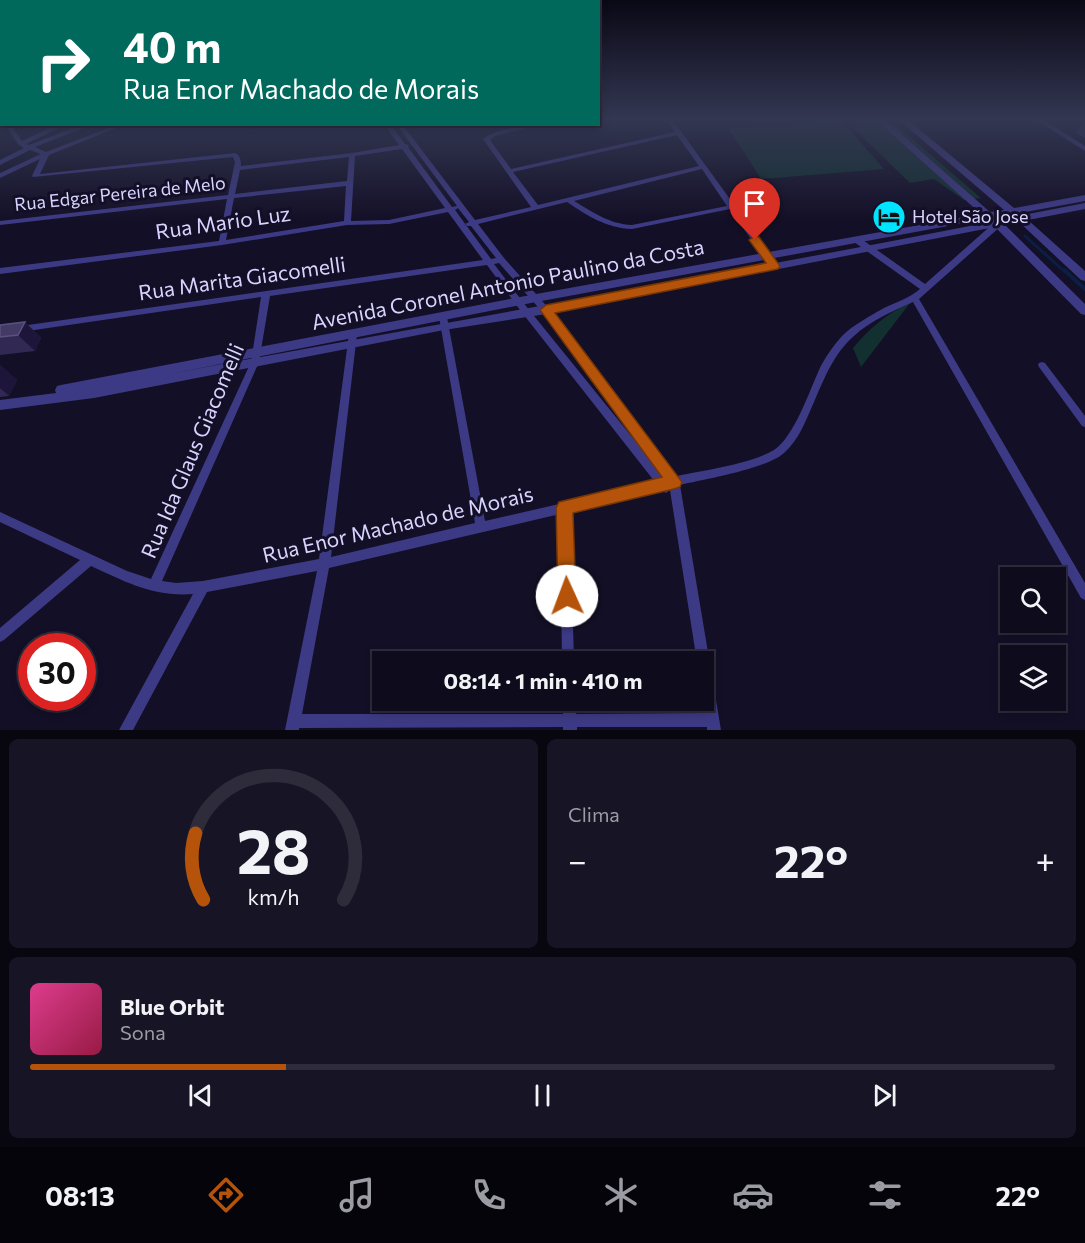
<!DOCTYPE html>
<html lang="pt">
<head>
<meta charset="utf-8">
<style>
	:root { --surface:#0e0b1c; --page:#171425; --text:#f1f3f6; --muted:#9b9ba3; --line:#2e2b3b; --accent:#b45309 }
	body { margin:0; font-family:Commissioner,sans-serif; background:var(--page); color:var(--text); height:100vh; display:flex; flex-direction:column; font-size:22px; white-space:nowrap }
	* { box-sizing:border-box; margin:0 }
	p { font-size:20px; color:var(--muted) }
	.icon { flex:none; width:33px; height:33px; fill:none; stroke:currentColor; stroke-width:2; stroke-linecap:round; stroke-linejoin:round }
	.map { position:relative; height:730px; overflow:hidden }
	.details { display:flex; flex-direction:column; gap:9px; padding:9px; background:#08060f; flex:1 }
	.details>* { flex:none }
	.hud { position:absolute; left:0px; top:0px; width:600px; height:126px; box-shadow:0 3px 9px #0003,0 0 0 2px var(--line); background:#00695c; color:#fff; overflow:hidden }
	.fabs { position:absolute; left:1000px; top:567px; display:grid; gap:12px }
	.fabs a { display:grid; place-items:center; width:66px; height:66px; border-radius:0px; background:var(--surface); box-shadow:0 3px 9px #0003,0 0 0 2px var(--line); font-size:30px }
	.speed { position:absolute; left:18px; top:633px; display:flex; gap:12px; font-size:30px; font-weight:700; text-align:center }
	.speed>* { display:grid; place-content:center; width:78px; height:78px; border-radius:50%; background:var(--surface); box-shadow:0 3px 9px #0003,0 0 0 2px var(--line); line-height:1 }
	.speed .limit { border:9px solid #d22; background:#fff; color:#111 }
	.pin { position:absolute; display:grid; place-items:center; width:51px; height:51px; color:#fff; margin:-62px -26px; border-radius:50% 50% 50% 0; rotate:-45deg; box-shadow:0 0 6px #0007 }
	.pin .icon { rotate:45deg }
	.me { position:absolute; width:66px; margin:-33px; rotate:358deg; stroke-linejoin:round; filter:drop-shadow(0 0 4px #0008) }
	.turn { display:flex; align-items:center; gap:21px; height:126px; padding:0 24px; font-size:27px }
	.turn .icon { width:78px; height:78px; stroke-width:2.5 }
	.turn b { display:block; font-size:42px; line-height:51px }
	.big { font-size:45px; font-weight:700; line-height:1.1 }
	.details .widget { flex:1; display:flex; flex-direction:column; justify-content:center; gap:9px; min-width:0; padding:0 21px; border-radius:9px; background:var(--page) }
	.details .dial { align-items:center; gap:0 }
	.dial svg { height:156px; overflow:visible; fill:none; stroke:var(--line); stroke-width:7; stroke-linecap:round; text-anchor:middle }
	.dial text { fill:var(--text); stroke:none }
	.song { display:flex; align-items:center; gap:18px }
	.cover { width:72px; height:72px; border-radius:9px; background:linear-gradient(135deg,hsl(330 70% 55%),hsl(340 70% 35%)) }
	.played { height:6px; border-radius:3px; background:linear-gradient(90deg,var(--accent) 25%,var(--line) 25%) }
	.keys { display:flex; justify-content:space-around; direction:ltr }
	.heat { display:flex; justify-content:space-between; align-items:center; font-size:33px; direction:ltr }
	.details .tiles { flex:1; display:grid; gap:9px; grid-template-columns:1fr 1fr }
	.widget:last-child { grid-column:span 2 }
	.trip { position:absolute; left:372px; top:651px; width:342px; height:60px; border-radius:0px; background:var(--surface); box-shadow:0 3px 9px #0003,0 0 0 2px var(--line); font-weight:700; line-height:60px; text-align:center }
	.tab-bar { display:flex; height:96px; justify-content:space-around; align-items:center; background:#06040b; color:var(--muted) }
	.tab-bar .icon { width:42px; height:42px }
	.tab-bar .selected { color:var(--accent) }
	.tab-bar b { font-size:27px; color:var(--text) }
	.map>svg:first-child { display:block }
</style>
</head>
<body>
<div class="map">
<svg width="1085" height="730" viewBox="0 0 1085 730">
	<rect width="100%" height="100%" fill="#130f26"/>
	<!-- green -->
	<path fill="#12302f" d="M844,119h45l92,79 -17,2 -30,-21 -24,4z
		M842,121l42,48 -123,10 -32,-50z
		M910,303l-49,64 -8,-19c17,-20 33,-34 57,-45z"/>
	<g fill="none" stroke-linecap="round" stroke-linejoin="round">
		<!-- stream-far1 -->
		<path stroke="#0a1f44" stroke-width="3" d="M1025,236l40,36"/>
		<!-- stream -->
		<path stroke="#0a1f44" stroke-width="4" d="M1064,270l21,19"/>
		<!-- minor -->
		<path fill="#3d3a85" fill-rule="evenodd" d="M666,119h6l105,145 1,2 -1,2h-6l-41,-59 -98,20c-26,-1 -44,-13 -65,-27l-89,22 26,34 55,62 118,156c28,-6 73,-12 97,-26 20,-13 35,-58 45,-80 5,-11 14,-24 23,-34 11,-11 28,-20 42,-28 13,-6 25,-10 36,-19l-66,-47v-4h6l65,46 70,-62h6v4l-82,73 166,284v17l-4,-2 -168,-296c-20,9 -43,19 -59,34 -20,17 -30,43 -40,66 -8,18 -15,38 -30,51 -18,16 -78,26 -104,32l41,245h-14v-3h-130v3h-14v-3l-264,1v2h-14l32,-159 -110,21 -74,138h-14l74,-136c-40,3 -67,-12 -102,-28l-87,74 -4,2v-14l80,-68 -80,-38v-10l127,59 24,8 100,-217 10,-65 -261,38v-6l483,-69 -35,-48 -59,12 -42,1 -125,20 -222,29v-6l219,-27 8,-42 -227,26v-4l228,-26 7,-33 -2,-5 -200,20 -1,-1 8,-17 -40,19v-5l41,-19 -11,-4 -30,15v-5l24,-12 -5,-3 -15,-21h6l12,17 36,-17h9l-41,20 3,1 55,-21h10l-59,23 11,5 65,-25 5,1 -67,27 -9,19 195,-21c5,1 6,8 6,13l111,-13 47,-8 -15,-21h6l15,20 3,1 1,1 -1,1 44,60 5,-1 -61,-82h6l73,96 56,-13 -48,-68c13,-10 43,-15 60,-15l-48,12 -5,4 21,29 164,-37zM677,135l22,31 -161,39 -25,-33zM402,149l43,59 -56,12 -38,1 4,-65zM349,157l-2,24 -112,13 5,-24zM702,169l25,37 -95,19c-23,-1 -39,-13 -58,-24zM346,186l-2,35 -118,19 8,-42zM458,208l11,14 -4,2 1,2h5l25,32 -5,1 -36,-49zM499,263l54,61 113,155 -140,-173 -32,-42zM487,265l33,45 135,172 -170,39 -38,-204 -4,-3 -4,3 36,206 -144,34 26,-223 -4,-3 -4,3 -30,225 -116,22 -27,2 -14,-2 97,-219 11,-66zM661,490l5,3 4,-3 27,172h7l-1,38 2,13 -129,1v-14h-14l1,14h-261l27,-146 231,-54 2,148h12l-4,-151z
			M1035,119h7l43,27v5z
			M1042,362l3,1 40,53v11l-3,-1 -43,-59 -1,-2 1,-2z"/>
		<!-- tertiary -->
		<path fill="#3d3a85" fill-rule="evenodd" d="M875,119h9l106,93 14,-2 -106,-91h9l107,89 71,-13v6l-65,12 3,2 62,-12v6l-57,11 57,51v10l-4,-1 -62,-58 -14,3 80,79v11l-4,-1 -86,-87 -449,87 -102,16 -350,68 -94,12v-10l56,-7 -1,-3 2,-4 4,-1 475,-91 445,-80zM1010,215l3,2 -14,3 -3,-3zM986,219l4,3c-273,54 -547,100 -820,152l366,-72z"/>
	</g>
	<!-- wall -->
	<path fill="#312854" d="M1085,121v17l-9,-5z
		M25,322l16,16 -6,13 -35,4v-30z
		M0,365l17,15 -8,16 -9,1z"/>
	<!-- shaded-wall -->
	<path fill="#1d163a" d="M25,322l16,16 -6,13 -17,-16z
		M0,365l17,15 -8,16 -9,-8z"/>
	<!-- building -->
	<path fill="#433a66" stroke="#5a527e" stroke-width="1.5" d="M25,322l-7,13 -18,2v-12z"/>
	<!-- sky -->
	<linearGradient id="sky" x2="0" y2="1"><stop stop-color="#0a0815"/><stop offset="0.54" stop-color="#333752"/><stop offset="1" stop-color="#333752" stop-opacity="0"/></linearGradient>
	<rect width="1085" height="221" fill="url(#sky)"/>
	<!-- route -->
	<path fill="#b45309" stroke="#753606" stroke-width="1.5" d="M755,236l4,1 21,29 -2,3 -223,44 127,169 -2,5 -6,2 -101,24 3,83 -3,6 -6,3 -6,-3 -3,-6 -2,-88 3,-6 103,-25 -122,-167 6,-5 220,-42 -17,-23z"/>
	<!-- icons -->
	<defs>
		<g id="hotel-disc" transform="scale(1.725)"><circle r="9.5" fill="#00e5ff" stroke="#130f26"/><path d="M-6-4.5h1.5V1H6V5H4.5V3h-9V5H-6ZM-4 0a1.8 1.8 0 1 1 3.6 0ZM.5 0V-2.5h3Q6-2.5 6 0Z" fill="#111"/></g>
	</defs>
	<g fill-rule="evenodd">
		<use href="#hotel-disc" x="889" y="217"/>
	</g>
	<g text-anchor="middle" stroke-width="6" stroke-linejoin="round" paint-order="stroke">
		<!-- far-street labels -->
		<g font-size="18" fill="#d9d4ff" stroke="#130f26">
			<text transform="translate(120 194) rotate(-6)" y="6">Rua Edgar Pereira de Melo</text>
		</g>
		<!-- far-poi labels -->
		<g font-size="18" fill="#d9d4ff" stroke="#130f26" text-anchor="start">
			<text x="912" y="223">Hotel São Jose</text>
		</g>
		<!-- street labels -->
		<g font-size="21" fill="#d9d4ff" stroke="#130f26">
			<text transform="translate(223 223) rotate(-8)" y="7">Rua Mario Luz</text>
			<text transform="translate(242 279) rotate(-8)" y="7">Rua Marita Giacomelli</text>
			<text transform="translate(508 285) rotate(-11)" y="7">Avenida Coronel Antonio Paulino da Costa</text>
			<text transform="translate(193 451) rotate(-67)" y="7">Rua Ida Glaus Giacomelli</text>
			<text transform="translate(398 525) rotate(-13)" y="7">Rua Enor Machado de Morais</text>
		</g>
	</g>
</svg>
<div class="fabs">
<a><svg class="icon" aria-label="search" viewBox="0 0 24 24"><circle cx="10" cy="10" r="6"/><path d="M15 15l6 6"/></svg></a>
<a><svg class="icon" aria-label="layers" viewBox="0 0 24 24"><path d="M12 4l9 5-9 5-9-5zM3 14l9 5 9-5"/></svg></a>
</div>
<div class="speed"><div class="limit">30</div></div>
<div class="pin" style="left:755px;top:240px;background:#d93025"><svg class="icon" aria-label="arrive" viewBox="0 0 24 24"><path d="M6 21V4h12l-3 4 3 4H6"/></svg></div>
<svg class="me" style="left:567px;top:596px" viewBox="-20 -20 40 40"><circle r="19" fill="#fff"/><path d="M0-13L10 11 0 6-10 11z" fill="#b45309"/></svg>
<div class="trip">08:14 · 1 min · 410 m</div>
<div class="hud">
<div class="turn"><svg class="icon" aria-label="right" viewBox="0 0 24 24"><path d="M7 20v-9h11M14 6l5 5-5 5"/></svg><div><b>40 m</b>Rua Enor Machado de Morais</div></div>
</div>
</div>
<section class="details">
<div class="tiles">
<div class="widget dial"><svg viewBox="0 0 100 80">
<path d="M14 69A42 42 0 1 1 86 69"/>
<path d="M14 69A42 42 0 0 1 10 35" stroke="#b45309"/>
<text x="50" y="56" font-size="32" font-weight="700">28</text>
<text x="50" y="72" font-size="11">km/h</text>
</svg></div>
<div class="widget"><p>Clima</p>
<div class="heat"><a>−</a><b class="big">22°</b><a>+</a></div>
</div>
<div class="widget">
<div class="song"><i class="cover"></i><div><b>Blue Orbit</b><p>Sona</p></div></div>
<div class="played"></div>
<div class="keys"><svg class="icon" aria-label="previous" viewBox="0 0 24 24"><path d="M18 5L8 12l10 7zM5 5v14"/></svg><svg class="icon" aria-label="pause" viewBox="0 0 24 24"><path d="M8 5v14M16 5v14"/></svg><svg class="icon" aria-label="next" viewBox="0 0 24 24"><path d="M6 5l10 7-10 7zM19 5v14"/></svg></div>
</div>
</div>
</section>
<nav class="tab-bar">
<b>08:13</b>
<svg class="icon selected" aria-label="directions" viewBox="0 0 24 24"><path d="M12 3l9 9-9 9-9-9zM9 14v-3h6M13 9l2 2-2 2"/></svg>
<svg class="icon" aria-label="music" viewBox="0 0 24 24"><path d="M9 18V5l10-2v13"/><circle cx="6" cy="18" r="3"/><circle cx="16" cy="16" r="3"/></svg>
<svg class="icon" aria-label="phone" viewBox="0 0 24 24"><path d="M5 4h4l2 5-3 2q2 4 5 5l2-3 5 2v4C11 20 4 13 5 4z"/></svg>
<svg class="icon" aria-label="climate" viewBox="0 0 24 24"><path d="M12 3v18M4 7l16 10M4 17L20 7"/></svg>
<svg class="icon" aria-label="car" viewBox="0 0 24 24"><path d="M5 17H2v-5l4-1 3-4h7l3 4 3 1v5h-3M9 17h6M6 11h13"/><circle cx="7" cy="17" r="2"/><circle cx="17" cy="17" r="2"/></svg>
<svg class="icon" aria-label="filters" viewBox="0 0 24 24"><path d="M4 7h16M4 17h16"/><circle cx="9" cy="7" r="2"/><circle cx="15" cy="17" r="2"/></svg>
<b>22°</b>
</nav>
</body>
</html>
